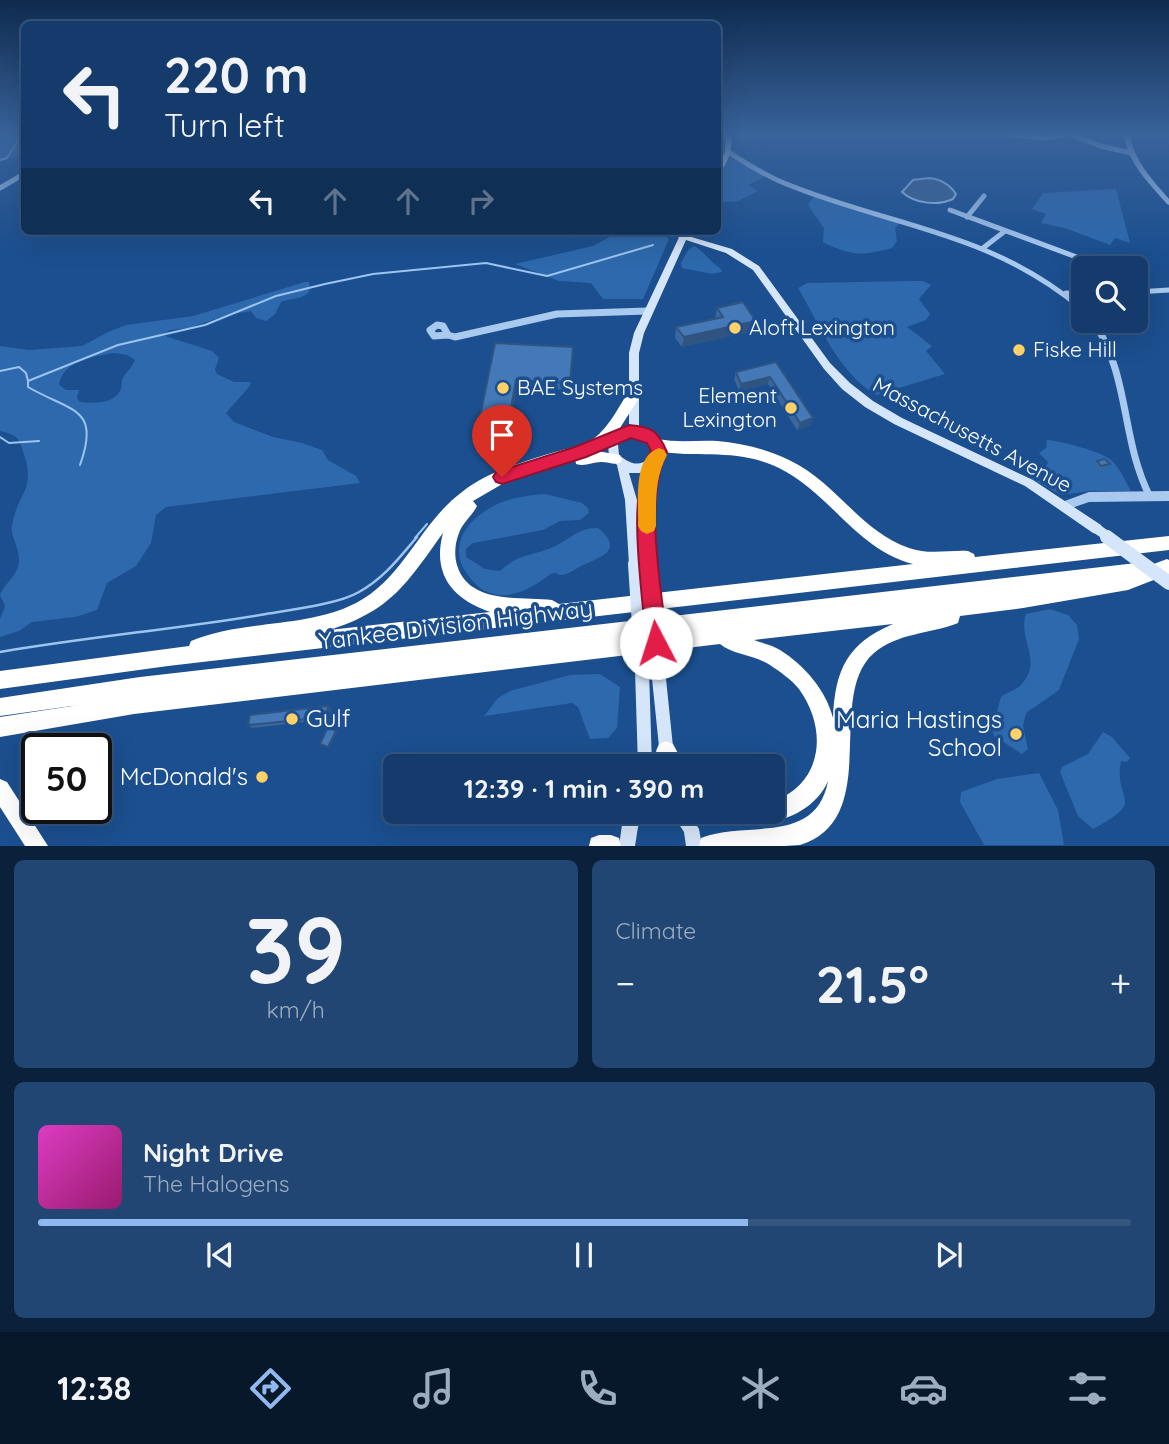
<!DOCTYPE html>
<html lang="en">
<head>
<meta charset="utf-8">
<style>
	:root { --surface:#143b6b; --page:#214673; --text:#f1f3f6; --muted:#9dadc1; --line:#33557e; --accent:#90b9f0 }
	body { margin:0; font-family:Quicksand,sans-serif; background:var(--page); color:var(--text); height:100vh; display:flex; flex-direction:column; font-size:26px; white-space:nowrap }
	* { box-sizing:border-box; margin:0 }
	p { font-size:23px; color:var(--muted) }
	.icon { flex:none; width:38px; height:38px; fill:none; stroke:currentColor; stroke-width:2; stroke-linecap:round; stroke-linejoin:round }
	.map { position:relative; height:846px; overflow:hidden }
	.details { display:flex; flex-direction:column; gap:14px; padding:14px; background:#0b203b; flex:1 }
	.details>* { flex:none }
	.guide { position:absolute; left:21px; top:21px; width:700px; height:214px; border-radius:10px; box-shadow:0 7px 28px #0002,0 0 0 2px var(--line); background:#143b6b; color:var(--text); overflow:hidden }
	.tools { position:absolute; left:1071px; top:256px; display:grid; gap:14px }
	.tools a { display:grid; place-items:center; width:77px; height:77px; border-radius:10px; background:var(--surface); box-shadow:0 7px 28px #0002,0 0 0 2px var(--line); font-size:35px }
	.speed { position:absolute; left:21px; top:733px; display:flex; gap:14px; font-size:35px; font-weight:700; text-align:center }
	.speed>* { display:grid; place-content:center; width:91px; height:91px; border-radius:50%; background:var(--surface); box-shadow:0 7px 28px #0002,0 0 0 2px var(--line); line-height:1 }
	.speed .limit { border:4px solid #111; border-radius:10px; background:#fff; color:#111 }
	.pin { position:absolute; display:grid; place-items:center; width:60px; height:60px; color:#fff; margin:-72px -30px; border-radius:50% 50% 50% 0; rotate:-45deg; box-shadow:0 0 7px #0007 }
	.pin .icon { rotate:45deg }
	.me { position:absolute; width:77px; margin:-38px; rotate:355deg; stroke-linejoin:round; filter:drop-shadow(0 0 5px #0008) }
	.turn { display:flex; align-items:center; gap:24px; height:147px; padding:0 28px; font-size:32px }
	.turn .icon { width:91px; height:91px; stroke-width:2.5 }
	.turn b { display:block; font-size:49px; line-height:60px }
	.lanes { display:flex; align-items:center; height:66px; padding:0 28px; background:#0003; justify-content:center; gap:35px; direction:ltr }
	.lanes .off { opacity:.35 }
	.big { font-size:52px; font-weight:700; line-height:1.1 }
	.details .widget { flex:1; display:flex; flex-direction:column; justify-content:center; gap:10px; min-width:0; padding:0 24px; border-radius:10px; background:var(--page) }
	.details .dial { align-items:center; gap:0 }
	.dial b { font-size:91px; line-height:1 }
	.song { display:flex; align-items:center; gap:21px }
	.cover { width:84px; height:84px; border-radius:10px; background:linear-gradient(135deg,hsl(310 70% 55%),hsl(320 70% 35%)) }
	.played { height:7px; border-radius:4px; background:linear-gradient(90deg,var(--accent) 65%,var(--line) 65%) }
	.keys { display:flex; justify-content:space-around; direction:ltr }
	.heat { display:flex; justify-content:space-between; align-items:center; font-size:38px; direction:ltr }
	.details .tiles { flex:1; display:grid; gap:14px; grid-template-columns:1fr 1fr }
	.widget:last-child { grid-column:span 2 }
	.trip { position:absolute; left:383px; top:754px; width:402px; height:70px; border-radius:10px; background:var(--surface); box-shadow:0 7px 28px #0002,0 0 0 2px var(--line); font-weight:700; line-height:70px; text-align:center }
	.dock { display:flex; height:112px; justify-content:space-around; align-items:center; background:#08182b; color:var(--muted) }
	.dock .icon { width:49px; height:49px }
	.dock .current { color:var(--accent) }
	.dock b { font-size:32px; color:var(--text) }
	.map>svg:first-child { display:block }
</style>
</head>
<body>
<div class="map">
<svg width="1169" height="846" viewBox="0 0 1169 846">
	<rect width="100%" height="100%" fill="#1b4f8f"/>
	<!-- green -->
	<path fill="#2e69ad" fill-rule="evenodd" d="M0,134h24v21l-24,7z
		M729,159l9,1 28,16 -18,9 10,6 -20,10 -15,1 -5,-6v-18z
		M1116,189l14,54 -15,-5 -5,7 -45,-17 -24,-5 5,-9 -14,-5 11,-16z
		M814,196l86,27 -5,5 2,13 -5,7c-31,8 -37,8 -66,-4l-3,-2 1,-14 -16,-23z
		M621,231h38l10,8 -26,60h-40l-12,-16 -32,-2 -44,-17 78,-18z
		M694,246c9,4 16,16 26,22l2,4 -10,2 -30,-6 -1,-5 7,-13z
		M911,281h12l8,4 -12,14 11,15 -4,6 -19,7 25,19 -6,5 19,23 -69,21c-39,-24 -56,-70 -78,-107l9,-5z
		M305,282h4c5,18 -16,15 -28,20l-6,12 -9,7 -10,-3 -5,-7 -24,4 -38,13 -19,2 -8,5 50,16 7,7 -4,11 2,5 17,8h17l-2,5 -23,26 8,9 39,15 29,6 20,7 6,10 28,16 4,7 -194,24 -10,8 -5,28 -15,23 -29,17 -10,27 -22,7 -43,5 -13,9 -19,6v-18l5,-13 -5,-11c4,-11 18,-20 19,-33 1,-13 -9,-26 -7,-36 5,-34 24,-34 12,-72 -5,-16 -6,-19 -24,-23v-85l29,4 53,-4 26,-14 18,-7 67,-9zM114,353l13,2 8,5c-3,8 -9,12 -12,18 -2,4 -1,8 -2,11 -7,16 -27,14 -41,13l-3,-4 2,-8h-13l-7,-5c4,-25 35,-29 55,-32z
		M1047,440c11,0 55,12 63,19 9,7 15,22 21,32h-41l-29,4 -34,-19 -2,-2 22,-9 1,-3 -9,-9 7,-5z
		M545,494l37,9 6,5 1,5 -9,7 -20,1 -17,9 -70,13 -7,6v8l19,12 15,2c20,-18 28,-14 51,-23 16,-6 27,-21 47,-20 29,24 -2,30 -17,38 -6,3 -13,9 -20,9 -7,-1 -3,-4 -10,-1 -4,2 -9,7 -13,9 -26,16 -51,19 -70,-8 -24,-31 4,-61 34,-73 14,-5 28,-7 43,-8z
		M1050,609l18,6 9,10 2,14 -20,51 -33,23 -3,13 5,23 -6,5 -28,-18 -2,-7 9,-32c6,-5 14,-6 20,-12 23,-25 -4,-46 5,-71z
		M600,674l20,13 -3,41 -9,10 -18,1 -12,-32 -6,-4 -88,13 14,-18 12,-7 60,-16z
		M1103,732l9,5 18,21 -3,4 -6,-1c-8,42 28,38 -28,68l-15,-13 -18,-44 2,-5 26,-13z
		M1039,773l19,37 6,35h-80l-24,-43 1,-10 36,-13z"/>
	<!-- water -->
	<path fill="#3c6290" stroke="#9cc4f0" stroke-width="2" d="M929,178c11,1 21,7 27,16l-3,5c-15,7 -38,5 -51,-7l11,-12z"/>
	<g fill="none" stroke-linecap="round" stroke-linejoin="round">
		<!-- stream-far1 -->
		<path stroke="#9cc4f0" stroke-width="2" d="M0,160l7,-2 15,-24
			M0,371l19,-4 7,6 2,8 90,-36 87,-20 71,-29 49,-12 48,-10 113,-11 61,13 106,-31
			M28,382v5c43,25 73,20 52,78
			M0,437l9,6 30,-2
			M415,538l12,-14"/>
		<!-- stream -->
		<path stroke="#9cc4f0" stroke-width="2.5" d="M0,652c88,-15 177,-23 266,-38 24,-4 73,-10 93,-22 25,-14 40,-34 58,-55"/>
		<!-- minor-far1 -->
		<path stroke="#a9c9ee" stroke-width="5" d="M1005,134l38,4 27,-4
			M1070,134l30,12 32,7
			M728,152c18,11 36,23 56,31 107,44 203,47 297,125
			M0,188l24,-14
			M950,210l156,58
			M967,217l17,-21
			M671,231l12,6
			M983,248l22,-17
			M1136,292l33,-2
			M1066,293l17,1"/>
		<!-- minor -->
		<path stroke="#a9c9ee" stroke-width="7" d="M1079,306l4,3
			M1093,320c38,59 27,117 57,177
			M437,325l6,1 5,9 -14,1 -4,-6z
			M448,335l7,2 102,-23 90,-3"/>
		<!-- tertiary -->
		<path fill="#a9c9ee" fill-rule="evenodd" d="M1124,134h6c4,27 22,45 39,65v6l-2,-1c-18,-21 -40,-41 -43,-70z
			M1169,491v10l-80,1 -23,8 -4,-2 -1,-3 1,-3 27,-10z"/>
		<!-- secondary -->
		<path fill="#d6e6fa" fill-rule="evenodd" d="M726,134h6c0,15 -3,30 -14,40v-8l7,-14z
			M682,231h6v5l44,13 27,17 71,97 20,20 23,18 29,17 131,62 68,45 2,4 -2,4 -4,1 -4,-1 -68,-47 -131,-62 -29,-17 -23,-18 -18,-20 -71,-99 -27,-17 -40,-13 -42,93 -5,20v75l12,3 12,14 -1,14 -6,7 -4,37 4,60 -2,4 -4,2 -4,-2 -2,-4 -4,-60 4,-30h-15l8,27 4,64 -2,4 -4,2 -4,-2 -2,-4 -4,-64 -8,-35 -8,-8 -1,-14 9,-12 12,-4v-74l5,-20zM629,435l15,3 8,8v11c-14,10 -20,8 -33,-2l-1,-11 7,-7z
			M658,662l5,2 2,5 10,97h-14l-10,-97 2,-5z
			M642,663l5,2 2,5 3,96h-14l-3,-96 2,-5z
			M629,812h17l-8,15 -3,19h-16l3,-21z
			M671,812h17l11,17 3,17h-16l-2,-14z"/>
		<!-- motorway -->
		<path fill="#fff" fill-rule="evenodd" d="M634,390l7,5 -23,36 5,2 2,4 -2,4 -26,10 23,4 2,4 -2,4c-7,2 -11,-1 -19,-1 -9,0 -16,5 -25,2l-1,-6 -71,25 -31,18 4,5c-5,10 -14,16 -18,27 -4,10 -5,22 -2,32 12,40 63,31 95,35l7,4 354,-40c-57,-15 -83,-71 -134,-96 -44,-21 -78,-9 -121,-17l-5,-2 -2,-4 2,-4 5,-2c20,4 39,1 59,2 24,2 50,8 72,19 46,21 72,72 120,88 19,7 40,2 59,3l6,3 1,3 194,-21v14l-1001,116 -168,23v-18l189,-25 2,-5c52,-22 114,-12 165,-38 48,-25 64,-80 106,-111 27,-21 61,-30 93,-40 10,-3 26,-5 35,-11 17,-10 28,-33 39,-50zM443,533c-11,41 9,66 47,79l-161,18c62,-19 78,-47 114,-97z
			M1167,559l2,1v14l-41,16 -105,18 -63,8 -2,7c-28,11 -61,10 -84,30 -50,43 10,166 -74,192 -10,1 -22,1 -32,1 -23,0 -46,0 -69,0l2,-8c45,-18 115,8 127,-57 -17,41 -82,54 -119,38l-3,-7h68v-11c49,-18 54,-72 25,-112 -7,-9 -20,-18 -29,-24 -15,-10 -37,-10 -50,-21l-586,70 -134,23v-20l79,-12 -79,11v-18l140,-21 1005,-115 6,3zM893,624c-45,19 -58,45 -60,94 -7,-28 -29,-53 -53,-68 -8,-5 -18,-7 -26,-10z
			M666,741l7,3 12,22h-21l-8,-15 3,-7z
			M0,779l7,3 41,64h-23l-25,-39z
			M599,835h12l8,3 2,8h-32l2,-8z"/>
		<!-- secondary-bridge-far1 -->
		<path stroke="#d6e6fa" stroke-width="10" d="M1097,529l13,9"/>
		<!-- secondary-bridge -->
		<path stroke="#d6e6fa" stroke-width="14" d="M1107,537l62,46
			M650,563l8,106
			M635,564l7,106"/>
	</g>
	<!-- wall -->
	<path fill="#3a679d" d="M717,308l39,13 -3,10 -71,16 -7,-9 1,-11 39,-8z
		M495,343l78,4 -3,43 -53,-3 -7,38 -28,-1 -2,-7z
		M776,362l37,56 -3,7 -13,5 -29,-46 -29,7 -5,-12 2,-7z
		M1097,461l9,6 -8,2 -5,-5z
		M328,706l3,3 -1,10 -78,9 -4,-3z"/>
	<!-- shaded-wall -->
	<path fill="#305480" d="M569,231h32l-32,7z
		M756,321l-3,10 -71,16 2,-10z
		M770,377l-2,7 -29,7 2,-7z
		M516,380l1,7 -7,38 -1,-6z
		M813,418l-3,7 -13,5 3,-7z
		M328,706l3,3 -1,10 -3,-2z
		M336,731h2l-9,17 -1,-1z"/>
	<!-- building -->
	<path fill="#4478b7" stroke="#305480" stroke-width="2" d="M743,302l13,19 -72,16 -8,-10 47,-10 -6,-9z
		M495,343l78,4 -3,36 -54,-3 -7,39 -29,-2z
		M776,362l37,56 -13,5 -30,-46 -29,7 -5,-12z
		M1105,459l5,5 -9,2 -4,-5z
		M328,706l-1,11 -79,8 2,-10z
		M328,727l8,4 -8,16 -8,-3z"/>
	<!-- sky -->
	<linearGradient id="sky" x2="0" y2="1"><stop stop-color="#0f2b4f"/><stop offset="0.53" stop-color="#39639b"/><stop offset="1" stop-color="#39639b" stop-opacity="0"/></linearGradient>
	<rect width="1169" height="252" fill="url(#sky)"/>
	<!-- route -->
	<path fill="#e11d48" stroke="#92132f" stroke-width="2" d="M629,425c24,2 29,6 38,27 -24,47 -5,137 0,191l-3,7 -8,3 -7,-3 -3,-7c-3,-51 -21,-149 5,-192l-4,-8 -16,-5 -45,19 -84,27 -6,-2 -3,-5 3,-5 79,-25z"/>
	<!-- slow -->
	<path fill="#f59e0b" d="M659,448l5,2 3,5c-12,23 -11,44 -11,71l-2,5 -7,3 -6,-3 -3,-5c1,-22 -6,-69 21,-78z"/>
	<!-- markers -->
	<g fill="#ffd166" stroke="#1b4f8f" stroke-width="2.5">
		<circle cx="735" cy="328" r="7"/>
		<circle cx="1019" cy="350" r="7"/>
		<circle cx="503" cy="388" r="7"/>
		<circle cx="791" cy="408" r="7"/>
		<circle cx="292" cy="719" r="7"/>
		<circle cx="1016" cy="734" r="7"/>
		<circle cx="262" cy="777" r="7"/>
	</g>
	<g text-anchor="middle" stroke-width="7" stroke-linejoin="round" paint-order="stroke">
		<!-- poi labels -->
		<g font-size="21" fill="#fff" stroke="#1b4f8f" text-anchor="start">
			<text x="749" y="335">Aloft Lexington</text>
			<text x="1033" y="357">Fiske Hill</text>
			<text x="517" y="395">BAE Systems</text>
			<text x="777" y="403" text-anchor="end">Element<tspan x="777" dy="24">Lexington</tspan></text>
		</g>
		<!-- street labels -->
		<g font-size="21" fill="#fff" stroke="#1b4f8f">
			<text transform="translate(972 435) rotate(28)" y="7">Massachusetts Avenue</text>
		</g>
		<!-- near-street labels -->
		<g font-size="24" fill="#fff" stroke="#1b4f8f">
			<text transform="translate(456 625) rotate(-7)" y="8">Yankee Division Highway</text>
		</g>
		<!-- near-poi labels -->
		<g font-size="24" fill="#fff" stroke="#1b4f8f" text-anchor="end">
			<text x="306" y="727" text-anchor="start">Gulf</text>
			<text x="1002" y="728">Maria Hastings<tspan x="1002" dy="28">School</tspan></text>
			<text x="248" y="785">McDonald's</text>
		</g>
	</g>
</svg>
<div class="tools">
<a><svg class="icon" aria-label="search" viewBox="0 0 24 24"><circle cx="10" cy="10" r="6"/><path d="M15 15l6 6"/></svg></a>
</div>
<div class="speed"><div class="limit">50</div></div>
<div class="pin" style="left:502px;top:477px;background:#d93025"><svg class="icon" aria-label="arrive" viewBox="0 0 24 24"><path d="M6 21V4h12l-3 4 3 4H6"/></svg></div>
<svg class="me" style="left:656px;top:643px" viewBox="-20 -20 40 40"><circle r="19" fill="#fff"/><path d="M0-13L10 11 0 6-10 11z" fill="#e11d48"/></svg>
<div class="trip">12:39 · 1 min · 390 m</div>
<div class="guide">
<div class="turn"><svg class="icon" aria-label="left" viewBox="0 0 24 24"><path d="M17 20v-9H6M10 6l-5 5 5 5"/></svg><div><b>220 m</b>Turn left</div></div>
<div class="lanes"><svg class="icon" aria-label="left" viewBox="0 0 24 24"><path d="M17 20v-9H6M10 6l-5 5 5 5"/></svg><svg class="icon off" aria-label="ahead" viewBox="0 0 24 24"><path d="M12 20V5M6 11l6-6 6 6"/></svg><svg class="icon off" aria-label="ahead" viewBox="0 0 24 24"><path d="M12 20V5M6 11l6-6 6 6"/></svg><svg class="icon off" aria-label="right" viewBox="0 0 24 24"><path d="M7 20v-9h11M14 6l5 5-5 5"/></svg></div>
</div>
</div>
<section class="details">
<div class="tiles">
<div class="widget dial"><b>39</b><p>km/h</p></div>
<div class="widget"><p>Climate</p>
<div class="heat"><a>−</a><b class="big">21.5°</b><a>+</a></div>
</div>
<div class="widget">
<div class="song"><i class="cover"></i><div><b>Night Drive</b><p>The Halogens</p></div></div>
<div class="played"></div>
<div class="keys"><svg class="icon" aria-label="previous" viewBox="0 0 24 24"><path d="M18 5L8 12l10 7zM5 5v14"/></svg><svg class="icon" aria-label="pause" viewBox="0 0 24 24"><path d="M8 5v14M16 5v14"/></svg><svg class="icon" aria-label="next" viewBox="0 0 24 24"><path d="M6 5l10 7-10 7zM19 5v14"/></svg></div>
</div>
</div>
</section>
<nav class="dock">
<b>12:38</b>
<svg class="icon current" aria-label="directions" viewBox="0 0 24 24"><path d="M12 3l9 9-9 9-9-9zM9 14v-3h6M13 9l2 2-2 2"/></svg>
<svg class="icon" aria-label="music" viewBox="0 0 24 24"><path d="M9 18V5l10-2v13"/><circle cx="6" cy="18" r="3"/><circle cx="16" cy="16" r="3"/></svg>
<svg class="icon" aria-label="phone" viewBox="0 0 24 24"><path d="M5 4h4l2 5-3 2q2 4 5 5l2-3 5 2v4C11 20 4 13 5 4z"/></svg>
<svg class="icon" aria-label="climate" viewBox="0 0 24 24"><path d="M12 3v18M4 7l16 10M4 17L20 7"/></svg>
<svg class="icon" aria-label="car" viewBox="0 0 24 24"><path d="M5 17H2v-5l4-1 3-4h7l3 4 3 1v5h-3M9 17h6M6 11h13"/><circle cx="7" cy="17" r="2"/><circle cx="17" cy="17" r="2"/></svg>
<svg class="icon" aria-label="filters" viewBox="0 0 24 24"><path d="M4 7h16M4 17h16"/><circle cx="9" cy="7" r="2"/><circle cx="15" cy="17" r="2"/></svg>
</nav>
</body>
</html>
